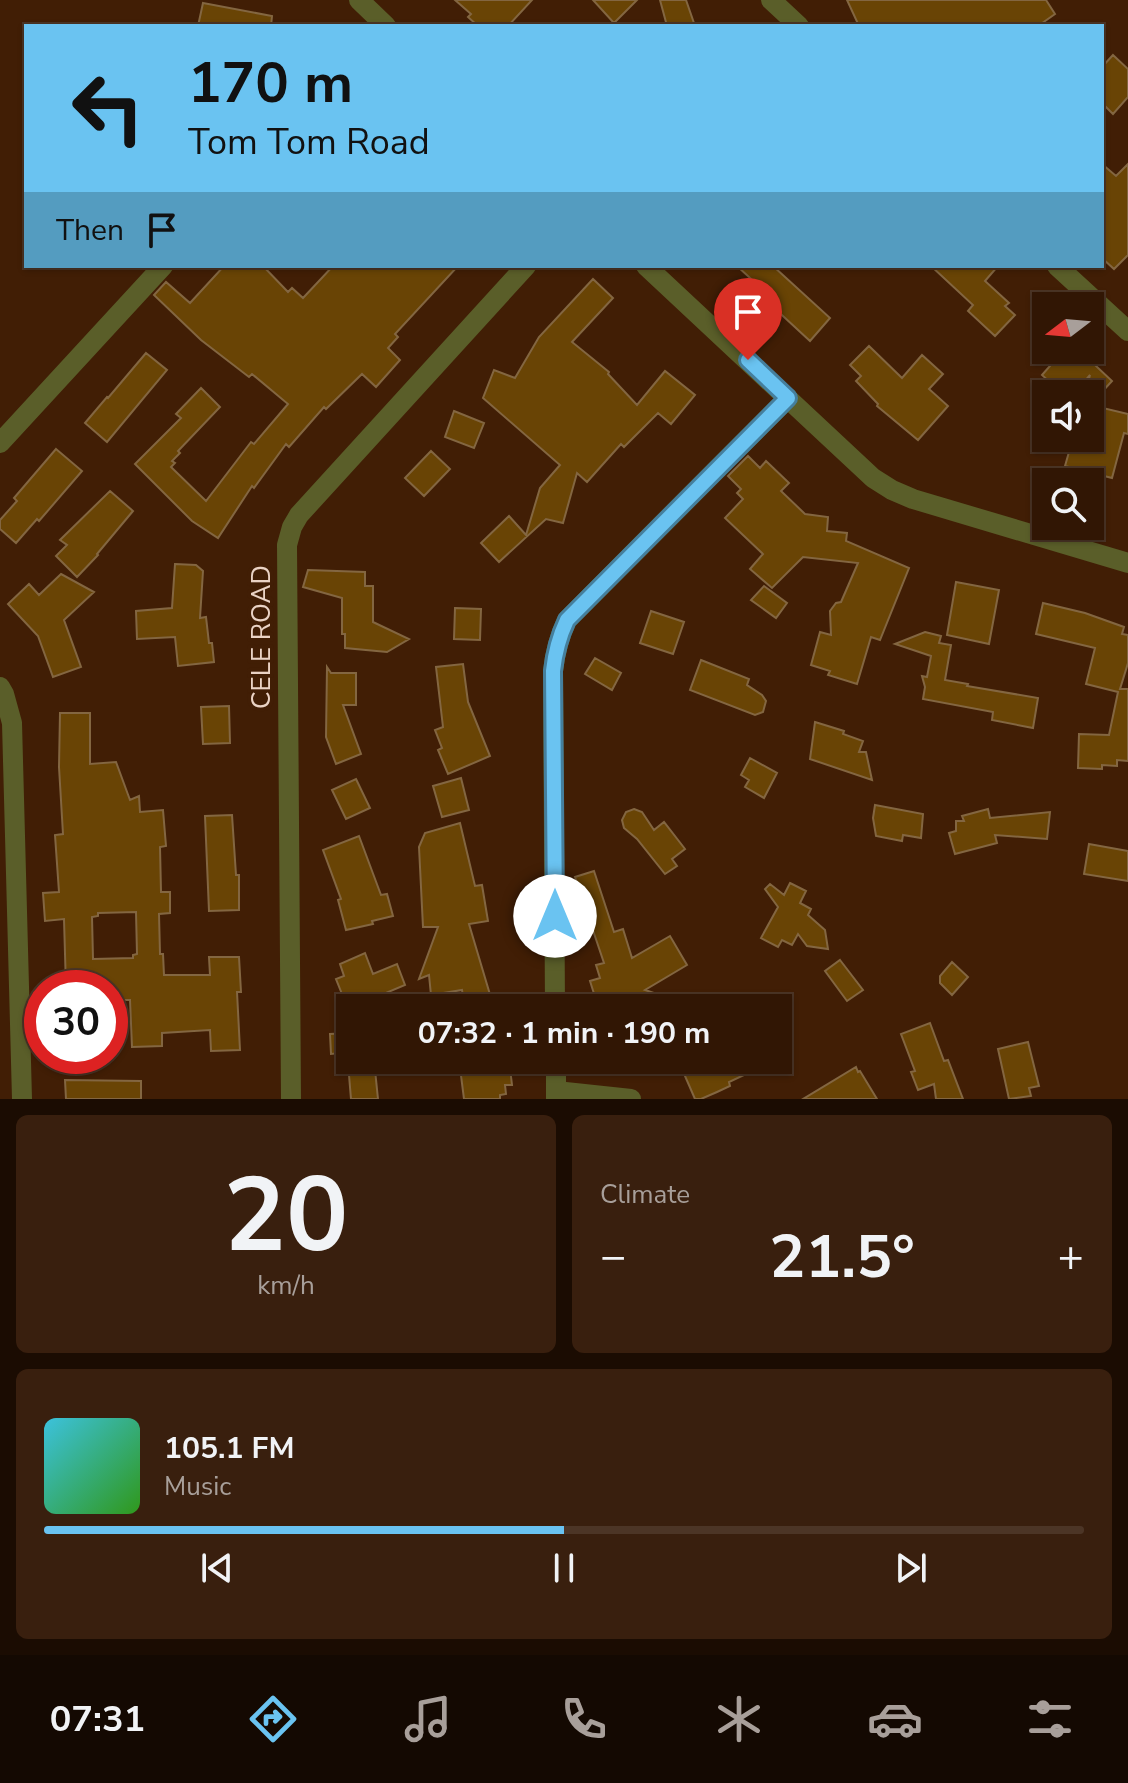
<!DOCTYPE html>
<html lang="en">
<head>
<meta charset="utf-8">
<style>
	:root { --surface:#311604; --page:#391f0e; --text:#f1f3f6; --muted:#a89f9a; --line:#4c3526; --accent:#6ac3f1 }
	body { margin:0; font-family:"Nunito Sans",sans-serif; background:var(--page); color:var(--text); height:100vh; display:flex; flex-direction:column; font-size:30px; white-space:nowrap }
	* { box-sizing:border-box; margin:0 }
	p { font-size:26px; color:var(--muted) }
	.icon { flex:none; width:44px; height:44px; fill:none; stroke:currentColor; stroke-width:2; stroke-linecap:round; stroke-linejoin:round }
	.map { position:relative; height:1099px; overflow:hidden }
	.side { display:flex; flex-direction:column; gap:16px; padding:16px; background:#1b0c02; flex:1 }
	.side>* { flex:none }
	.guide { position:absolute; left:24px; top:24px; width:1080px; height:244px; border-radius:0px; box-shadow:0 2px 6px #0004,0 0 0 2px var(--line); background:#6ac3f1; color:#111; overflow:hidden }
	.needle { width:52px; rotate:254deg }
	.buttons { position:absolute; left:1032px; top:292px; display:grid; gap:16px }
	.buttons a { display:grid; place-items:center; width:72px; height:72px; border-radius:0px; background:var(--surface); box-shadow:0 2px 6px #0004,0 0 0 2px var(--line); font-size:40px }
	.speed { position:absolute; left:24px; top:970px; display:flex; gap:16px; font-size:40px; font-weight:700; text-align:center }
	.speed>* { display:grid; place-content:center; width:104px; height:104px; border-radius:50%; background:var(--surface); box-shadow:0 2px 6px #0004,0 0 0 2px var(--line); line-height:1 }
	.speed .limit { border:12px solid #d22; background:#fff; color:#111 }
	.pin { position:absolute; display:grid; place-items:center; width:68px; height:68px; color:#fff; margin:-82px -34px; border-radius:50% 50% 50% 0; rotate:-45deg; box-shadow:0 0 8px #0007 }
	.pin .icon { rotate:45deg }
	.me { position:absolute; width:88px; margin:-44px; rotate:0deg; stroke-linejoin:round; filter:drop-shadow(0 0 6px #0008) }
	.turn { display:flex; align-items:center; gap:28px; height:168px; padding:0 32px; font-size:36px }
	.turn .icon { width:104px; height:104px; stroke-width:2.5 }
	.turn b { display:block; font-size:56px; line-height:68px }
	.then { display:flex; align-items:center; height:76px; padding:0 32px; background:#0003; gap:16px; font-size:30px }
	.big { font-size:60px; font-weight:700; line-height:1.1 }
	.side .widget { flex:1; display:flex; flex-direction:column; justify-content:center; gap:12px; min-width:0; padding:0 28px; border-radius:12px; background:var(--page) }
	.side .dial { align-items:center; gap:0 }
	.dial b { font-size:104px; line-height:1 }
	.song { display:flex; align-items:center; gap:24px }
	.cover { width:96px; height:96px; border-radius:12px; background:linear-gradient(135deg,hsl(190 70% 55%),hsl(110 70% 35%)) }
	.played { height:8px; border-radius:4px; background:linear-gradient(90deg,var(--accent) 50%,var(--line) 50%) }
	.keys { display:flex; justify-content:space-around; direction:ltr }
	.heat { display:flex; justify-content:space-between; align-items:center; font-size:44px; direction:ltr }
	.side .tiles { flex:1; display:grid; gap:16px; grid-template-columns:1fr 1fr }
	.widget:last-child { grid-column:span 2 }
	.trip { position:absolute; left:336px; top:994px; width:456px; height:80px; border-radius:0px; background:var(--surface); box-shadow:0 2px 6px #0004,0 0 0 2px var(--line); font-weight:700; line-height:80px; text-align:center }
	.dock { display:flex; height:128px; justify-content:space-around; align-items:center; background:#140902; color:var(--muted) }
	.dock .icon { width:56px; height:56px }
	.dock .on { color:var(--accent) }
	.dock b { font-size:36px; color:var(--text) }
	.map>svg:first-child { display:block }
</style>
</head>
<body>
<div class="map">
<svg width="1128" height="1099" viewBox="0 0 1128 1099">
	<rect width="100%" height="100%" fill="#411e05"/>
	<!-- building -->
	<path fill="#694405" stroke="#836641" stroke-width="2" fill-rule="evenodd" d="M455,0h77l-24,26h-30l-10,-9 3,-3z
		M593,0h44l-23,23z
		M660,0h26l9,26h-28z
		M847,0h199l9,14 -17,12h-179z
		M203,3l69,13 -1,10h-73z
		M1113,55l15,14v28l-15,17 -11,-11v-36z
		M1102,164l14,12 12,-12v91l-14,14 -12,-11z
		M224,266h39l25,26 4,-4 11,10 30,-32h125l-63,68 3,3 -10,11 12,12 -24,27 -14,-13 -36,35 -2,-2 -35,40 -3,-3 -32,44 -2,-2 -34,52 -26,-17 -57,-57 46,-46 -5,-4 25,-26 19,19 -42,44 2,2 -8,8 3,2 -4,4 35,34 45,-59 3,2 34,-40 -36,-30 -3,3 -48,-37 -47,-45 12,-13 24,21z
		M737,266h36l57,52 -20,23 -53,-49 4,-4z
		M931,266h67l-13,15 24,22 -4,3 10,9 -20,21 -27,-25 5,-6z
		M593,279l20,19 -41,44 37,30 -1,2 29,31 28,-34 30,24 -24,29 -13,-11 -34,34 -3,-3 -34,38 -10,-9 -14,50 -17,-4 -47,43 -18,-19 28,-27 17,19 14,-47 20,-23 -77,-67 11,-28 21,8 24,-41z
		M869,346l33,32 20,-23 21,19 -14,15 19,17 -30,34 -41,-34 1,-2 -22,-23 5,-5 -11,-11z
		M1064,350h15l33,31 -22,24 38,9v20l-4,-1 -12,45 -47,-12 8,-28h17v-44h-5l5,-19 -16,19h-11l-21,-19z
		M146,353l21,17 -60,72 -22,-19 22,-26 1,1z
		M454,411l30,12 -10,25 -29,-11z
		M56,449l26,22 -43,50 -2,-2 -21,24 -16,-14v-9l17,-19 -3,-3z
		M431,451l19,18 -26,27 -19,-18z
		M748,456l12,12 6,-7 23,22 -8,8 24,23 23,3 -1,14 20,2 -1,8 63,27 -29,72 -9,-3 -14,47 -29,-9 2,-4 -19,-6 9,-33 11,3 -1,-24 6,-8 5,-1 17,-39 -55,-6 -31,31 -22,-19 13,-15 -38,-36 18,-19 -6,-6 4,-4 -13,-13z
		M110,491l23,20 -36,43 1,1 -21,22 -21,-21 11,-11 -7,-5z
		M175,564l21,1 7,6 -3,47 6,-1 3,26h3l2,19 -36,4 -3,-29 -38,2 -1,-28 36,-3z
		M308,570l57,2v14h8v36l36,17 -22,13 -42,-4v-14h-3v-36l-39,-11z
		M61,574l33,18 -30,28 17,47 -28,10 -15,-41 -30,-32 21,-20 10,11z
		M956,582l43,8 -10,54 -42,-9z
		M764,586l23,17 -11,15 -25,-18z
		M1043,603l42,10 39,14 -2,7 6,1v28l-8,26h8v72l-11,-1v6l-15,-1v4l-24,-1 1,-34 30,1 9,-43 -32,-8 9,-36 -59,-14z
		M455,608l26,1 -1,31 -26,-1z
		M651,611l33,11 -11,32 -33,-11z
		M925,632l16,4 -2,7 12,2 -6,35 23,4 -1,2 71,12 -5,30 -41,-8 1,-8 -70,-13 2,-12 -3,-11 5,1 4,-21 -36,-12z
		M595,658l26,15 -9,17 -27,-16z
		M701,660l48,19 -2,6 15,10 4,6 -3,11 -8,3 -65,-25z
		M463,664l5,38 22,54 -42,18 -10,-24 4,-2 -7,-18 8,-3 -7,-60z
		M327,667l4,6h25v32h-13l18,49 -25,10 -10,-27z
		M229,706l1,37 -27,1 -2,-37z
		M60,713h30v51l26,-2 14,38 9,-4 1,16 23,-2 3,36 -6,1 1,45h9v21l-11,1 1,40h3l1,21h46l-1,-18h30l2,35h-4l3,58 -29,1 -1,-21 -48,3v13l-30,1 -2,-47h-13l-1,-12h-50l-2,-69 -19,2 -2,-28 16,-1 -4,-57 8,-1 -4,-67zM136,912l1,42 -4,1v3l-40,1 -1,-42 6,-1v-3z
		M815,722l29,9 -1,3 20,7 -4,11h7l6,28 -62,-21z
		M750,758l27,15 -13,25 -19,-11 4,-7 -8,-5z
		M461,778l8,32 -27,7 -9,-31z
		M356,779l14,29 -24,11 -14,-29z
		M875,805l48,9 -2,24 -18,-3 -1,6 -26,-5 -3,-18z
		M634,809l8,3 12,18 10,-8 21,27 -13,10 5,7 -12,8 -28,-35 -13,-11 -2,-8 4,-8z
		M988,809l2,9 60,-6 -3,27 -52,-4 2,8 -42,11 -6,-21 7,-2v-10h8l-2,-5z
		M232,815l4,60h3v35l-30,1 -4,-95z
		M460,823l15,63 7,-1 6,36 -19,3 25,84h-29l-3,-18 -31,5 -2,-20 -10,4 19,-52h-15l-4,-80 6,-14z
		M359,836l22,59 6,-1 6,22 -21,5 1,3 -27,6 -8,-30 3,-1 -18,-49z
		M1089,844l39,7v30l-44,-7z
		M594,871l20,61 9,-3 9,29 38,-22 17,29 -42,25 44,15 -1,3h-87l-2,-8h-3l-6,-19 10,-3 -4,-13 8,-2 -29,-86z
		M790,883l16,8 -6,12 11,6 -3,6 17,15 3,19 -21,-3 -9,-12 -6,11 -10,-5 -4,7 -17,-9 17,-31 -13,-18 5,-5 14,11z
		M365,953l8,21 24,-10 8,21 -57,24 -12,-30 8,-3 -4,-12z
		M840,960l23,30 -16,11 -22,-30z
		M952,962l16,15 -16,18 -12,-12v-7z
		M930,1023l14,38 4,-1 15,39h-27l-2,-15 -16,6 -7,-18 4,-1 -14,-37z
		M350,1033v19l-19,2 -1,-20z
		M1028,1042l11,44 -10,2 2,8 -22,3 -11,-50z
		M374,1060l4,39h-27l-3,-36z
		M459,1060h50l3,25h-7l1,9 -6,1v4h-36z
		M678,1060h59l7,15 -15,7 1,4 -13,6 -16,7h-6z
		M856,1067l2,5 2,-1 17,28h-74z
		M65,1080l76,1v18h-75z"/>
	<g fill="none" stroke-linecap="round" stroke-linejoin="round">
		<!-- minor -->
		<path stroke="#5a5e29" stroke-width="20" d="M359,0l27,26
			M771,0l28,26
			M646,266l227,212 19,12 21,9 215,64
			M1057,266l71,65
			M0,443l163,-177
			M0,687l4,7 8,29 10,376
			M555,1008l-2,-337c2,-19 6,-34 14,-51l221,-222
			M556,1060v39
			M556,1091l75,8
			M291,1099l-4,-554 5,-18 7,-12 227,-249"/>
	</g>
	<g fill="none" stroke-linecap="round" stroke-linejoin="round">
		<!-- route casing -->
		<g stroke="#457f9d" stroke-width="20">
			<path id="route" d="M555,916l-2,-245c2,-19 6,-34 14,-51l221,-222 -40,-38"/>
		</g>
		<!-- route -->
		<use href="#route" stroke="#6ac3f1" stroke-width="14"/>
	</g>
	<g text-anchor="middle" stroke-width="8" stroke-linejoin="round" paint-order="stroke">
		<!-- street labels -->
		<g font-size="26" fill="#ead3c5" stroke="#411e05">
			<text transform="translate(261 637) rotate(-90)" y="9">CELE ROAD</text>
		</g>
	</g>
</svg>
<div class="buttons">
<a><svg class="needle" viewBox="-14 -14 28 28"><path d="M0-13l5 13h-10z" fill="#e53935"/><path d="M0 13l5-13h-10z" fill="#a89f9a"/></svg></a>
<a><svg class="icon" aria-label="sound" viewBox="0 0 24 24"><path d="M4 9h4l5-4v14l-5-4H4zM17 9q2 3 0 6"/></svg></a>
<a><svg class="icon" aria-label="search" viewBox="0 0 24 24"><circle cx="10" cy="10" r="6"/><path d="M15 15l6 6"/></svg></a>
</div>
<div class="speed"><div class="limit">30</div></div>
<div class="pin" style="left:748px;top:360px;background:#d93025"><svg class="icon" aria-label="arrive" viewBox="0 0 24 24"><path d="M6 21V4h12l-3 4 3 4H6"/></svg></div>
<svg class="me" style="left:555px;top:916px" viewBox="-20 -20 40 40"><circle r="19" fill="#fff"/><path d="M0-13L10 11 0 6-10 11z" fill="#6ac3f1"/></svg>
<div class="trip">07:32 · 1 min · 190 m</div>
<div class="guide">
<div class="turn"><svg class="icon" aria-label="left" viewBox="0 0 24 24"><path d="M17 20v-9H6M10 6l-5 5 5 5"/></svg><div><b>170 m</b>Tom Tom Road</div></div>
<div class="then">Then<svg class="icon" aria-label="arrive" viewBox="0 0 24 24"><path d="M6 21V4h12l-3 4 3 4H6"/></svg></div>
</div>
</div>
<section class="side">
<div class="tiles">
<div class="widget dial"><b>20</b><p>km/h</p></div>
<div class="widget"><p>Climate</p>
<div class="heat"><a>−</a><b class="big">21.5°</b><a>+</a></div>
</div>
<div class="widget">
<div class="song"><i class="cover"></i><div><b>105.1 FM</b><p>Music</p></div></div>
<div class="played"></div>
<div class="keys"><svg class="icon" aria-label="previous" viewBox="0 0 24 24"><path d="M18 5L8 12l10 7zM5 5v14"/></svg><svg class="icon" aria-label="pause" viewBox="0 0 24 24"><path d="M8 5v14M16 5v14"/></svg><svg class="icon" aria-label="next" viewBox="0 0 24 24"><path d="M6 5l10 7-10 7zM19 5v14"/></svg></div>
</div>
</div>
</section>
<nav class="dock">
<b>07:31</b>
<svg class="icon on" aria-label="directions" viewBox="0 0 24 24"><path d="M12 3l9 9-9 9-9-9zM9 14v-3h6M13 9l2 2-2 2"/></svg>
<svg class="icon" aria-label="music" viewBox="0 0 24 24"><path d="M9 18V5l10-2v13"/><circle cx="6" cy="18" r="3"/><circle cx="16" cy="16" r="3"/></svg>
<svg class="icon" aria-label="phone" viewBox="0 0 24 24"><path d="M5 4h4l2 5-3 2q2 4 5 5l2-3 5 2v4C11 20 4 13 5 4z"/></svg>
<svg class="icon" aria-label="climate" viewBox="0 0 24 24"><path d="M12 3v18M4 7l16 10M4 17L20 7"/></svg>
<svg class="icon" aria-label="car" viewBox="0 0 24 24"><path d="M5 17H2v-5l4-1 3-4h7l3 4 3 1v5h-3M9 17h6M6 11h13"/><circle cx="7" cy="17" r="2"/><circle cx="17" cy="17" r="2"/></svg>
<svg class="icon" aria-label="filters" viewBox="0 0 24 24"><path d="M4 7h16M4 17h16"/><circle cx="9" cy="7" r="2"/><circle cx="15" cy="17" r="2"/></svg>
</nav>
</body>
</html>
